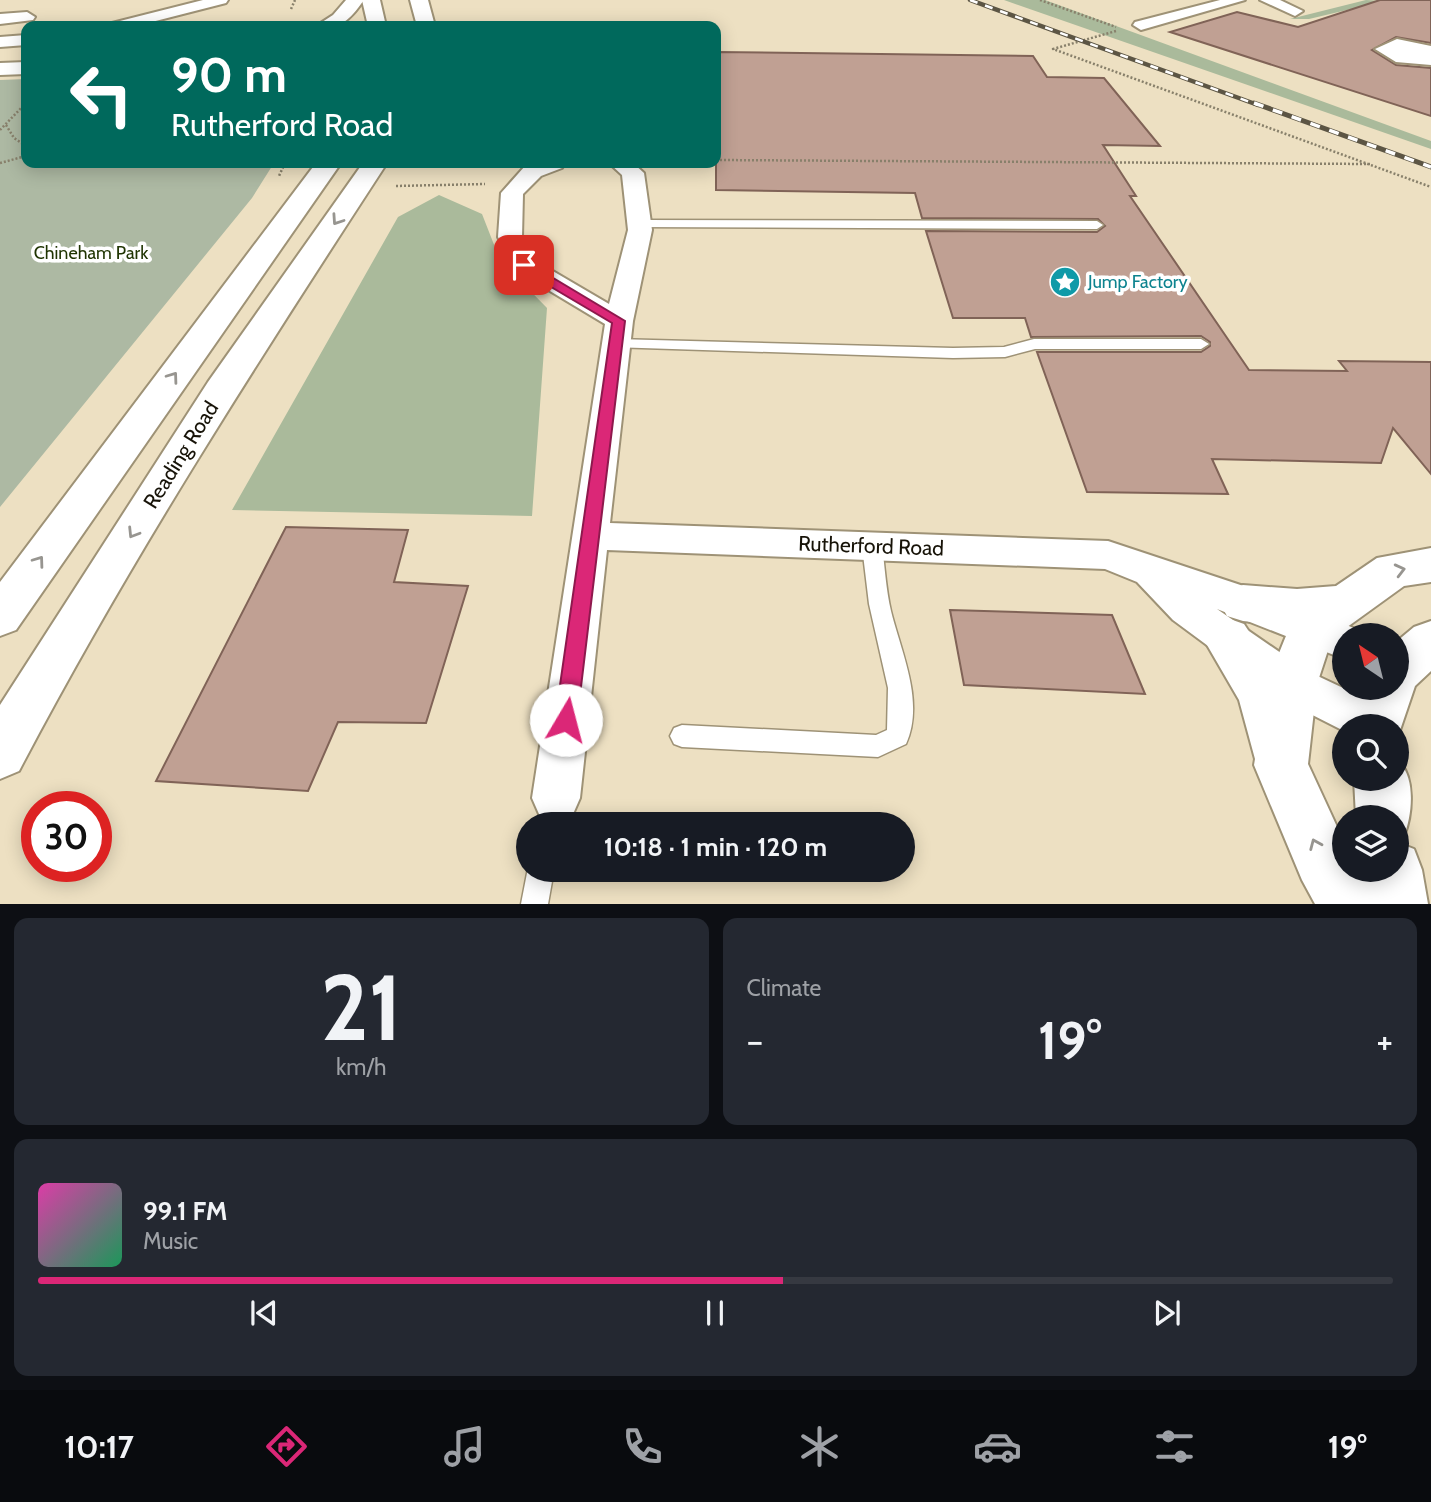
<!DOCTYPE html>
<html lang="en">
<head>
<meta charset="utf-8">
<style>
	:root { --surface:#171b24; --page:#242831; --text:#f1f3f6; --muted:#9ea1a6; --line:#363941; --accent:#db2777 }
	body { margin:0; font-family:Cabin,sans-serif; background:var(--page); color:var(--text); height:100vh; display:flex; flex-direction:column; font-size:26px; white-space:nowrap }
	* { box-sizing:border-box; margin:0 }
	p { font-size:23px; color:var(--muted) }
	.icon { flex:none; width:38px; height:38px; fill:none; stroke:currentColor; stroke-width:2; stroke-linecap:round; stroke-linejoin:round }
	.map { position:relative; height:904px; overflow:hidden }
	.details { display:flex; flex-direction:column; gap:14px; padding:14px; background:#0d0f14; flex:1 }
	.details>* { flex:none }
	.hud { position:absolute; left:21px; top:21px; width:700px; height:147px; border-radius:14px; box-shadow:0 4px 18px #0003; background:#00695c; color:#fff; overflow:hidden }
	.needle { width:46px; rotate:325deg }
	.buttons { position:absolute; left:1332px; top:623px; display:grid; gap:14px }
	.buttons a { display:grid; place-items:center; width:77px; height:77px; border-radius:50%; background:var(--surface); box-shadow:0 4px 18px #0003; font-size:35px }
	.speed { position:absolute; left:21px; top:791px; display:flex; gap:14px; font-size:35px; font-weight:700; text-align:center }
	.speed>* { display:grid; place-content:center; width:91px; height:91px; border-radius:50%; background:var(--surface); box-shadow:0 4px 18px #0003; line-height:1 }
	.speed .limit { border:10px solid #d22; background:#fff; color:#111 }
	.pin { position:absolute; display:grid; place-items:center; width:60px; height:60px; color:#fff; margin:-30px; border-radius:14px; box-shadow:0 4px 10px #0006 }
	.me { position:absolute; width:77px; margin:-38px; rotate:8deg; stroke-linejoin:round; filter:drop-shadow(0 0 5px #0008) }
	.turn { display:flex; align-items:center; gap:24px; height:147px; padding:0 35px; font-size:32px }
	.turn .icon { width:91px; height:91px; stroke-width:2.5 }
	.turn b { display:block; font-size:49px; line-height:60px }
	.big { font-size:52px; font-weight:700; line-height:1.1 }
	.details .widget { flex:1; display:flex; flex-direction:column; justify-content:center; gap:10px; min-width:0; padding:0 24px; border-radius:14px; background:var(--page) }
	.details .dial { align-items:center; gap:0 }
	.dial b { font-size:91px; line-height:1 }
	.song { display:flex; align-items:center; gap:21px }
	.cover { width:84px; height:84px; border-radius:10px; background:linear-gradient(135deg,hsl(320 70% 55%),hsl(150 70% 35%)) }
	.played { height:7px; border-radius:4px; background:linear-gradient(90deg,var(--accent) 55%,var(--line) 55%) }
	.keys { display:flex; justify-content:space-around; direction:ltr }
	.heat { display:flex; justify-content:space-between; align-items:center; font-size:38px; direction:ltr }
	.details .tiles { flex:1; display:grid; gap:14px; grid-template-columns:1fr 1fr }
	.widget:last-child { grid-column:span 2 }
	.trip { position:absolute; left:516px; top:812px; width:399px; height:70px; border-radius:35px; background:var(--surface); box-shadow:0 4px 18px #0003; font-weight:700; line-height:70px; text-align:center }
	.tabs { display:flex; height:112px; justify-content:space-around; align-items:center; background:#090b0e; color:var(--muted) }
	.tabs .icon { width:49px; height:49px }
	.tabs .active { color:var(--accent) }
	.tabs b { font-size:32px; color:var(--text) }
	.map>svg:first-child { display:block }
</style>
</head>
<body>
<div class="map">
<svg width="1431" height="904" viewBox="0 0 1431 904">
	<rect width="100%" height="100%" fill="#ede0c2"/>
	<!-- green -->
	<path fill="#adb9a3" d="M26,79v84h248l-22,35 -252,309v-427z"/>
	<!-- forest -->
	<path fill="#aaba9b" d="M1004,0h41l386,141v8z
		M1366,0l19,1 -76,18h-19z
		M439,195l43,19 18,46 47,48 -15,208 -300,-6 166,-293z"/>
	<!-- building -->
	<path fill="#c0a093" stroke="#806357" stroke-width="2" d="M1380,0h51v43l-35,-6 -24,13 24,15 35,3v48l-261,-84 67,-20 61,15z
		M716,52l317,4 14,21 57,1 56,68 -57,-1 33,51h-6l119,174 98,1 -8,-10 92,1v112l-38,-46 -12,35 -169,-4 16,35 -141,-2 -50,-140h164l9,-6v-4l-9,-6 -170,1 -6,-19h-72l-27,-87 171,1 8,-6 -7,-7 -176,-1 -7,-25 -199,-3z
		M286,527l122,3 -14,52 74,4 -42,137 -88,-1 -30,69 -152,-10z
		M950,610l162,5 33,79 -181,-9z"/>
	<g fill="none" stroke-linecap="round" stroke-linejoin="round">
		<!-- lane casing -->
		<g stroke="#9e9276" stroke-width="3">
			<path id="lane" d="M640,220l457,1 6,4 -6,4 -461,-2 -2,-3z
				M616,339l337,9 51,-1 30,-8h167l8,5 -8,5h-166l-30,8 -52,1 -342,-11 -3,-3 3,-3z
				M872,539l7,2 3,5c3,22 4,44 9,65 10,41 34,91 15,133l-28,13 -196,-10 -8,-3 -4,-8 4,-8 8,-3 194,10 11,-5 1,-42 -19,-84 -7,-58 3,-5z
				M528,868l26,2 -6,34h-27z"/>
		</g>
		<!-- street casing -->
		<g stroke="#9e9276" stroke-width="4">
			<path id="street" d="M203,0h25l-2,3 -90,23h-26l2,-3z
				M1220,0h25l-104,30 -8,-5 2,-3z
				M1260,0h20l23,11 -8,5z
				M27,12l8,5 -2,3 -33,4v-10z
				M26,35v10l-26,2v-10z
				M1397,39l34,7v19l-35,-3 -21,-13z
				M535,163h30l-3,5 -21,8 -18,18 -1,43 12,23 75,44 19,-74 -6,-55 -13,-12h24l11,10 8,57 -19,91 -23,202 498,18 193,64 57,25 3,5h-17v24l-127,-50 90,62 87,41 6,14 -4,8v-8h-52v5l-67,-34 -104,-77 -36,-38 -32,-13 -498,-19 -27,248 -7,16 -17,7 -17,-7 -7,-16 73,-474 -90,-54 -17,-33 3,-44 24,-27z"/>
		</g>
		<!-- secondary casing -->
		<g stroke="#9e9276" stroke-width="4">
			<path id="secondary" d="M346,0h18c-17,23 -20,26 -48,26l17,-11z
				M26,62v12l-26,1v-12z
				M1431,548v34l-27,4 -72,52 -15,46 -9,80 36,78v28h17l4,6 -1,-6h32v-28l18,7 8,21 6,34h-113l-13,-24 -48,-115 1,-6 -16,-59 -36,-62 7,-14 17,-6 17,6 29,44 17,-42 -47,-5 -16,-5 -7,-13 7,-13 16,-5 54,4 39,-3 41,-28z
				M1431,621v50l-16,15 -19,56v-16h-44l14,-38h30v-46l18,-15z
				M1396,759c21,16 16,57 8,77l-8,3v-22h-40l-2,-38h42z"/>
		</g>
		<!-- highway casing -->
		<g stroke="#9e9276" stroke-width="4">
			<path id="highway" d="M362,0h18l6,26h-18z
				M410,0h18l7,26h-18z
				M316,163h25l-325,467 -16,6v-54z
				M363,163h24c-129,198 -258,398 -368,608l-19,8v-74l208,-323z"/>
		</g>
		<!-- path -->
		<path stroke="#88806b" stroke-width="2.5" stroke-dasharray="2 2" stroke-linecap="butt" d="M1040,0l76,27
			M291,9l4,-9
			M1116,31l-63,18 378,138
			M6,125l8,13 12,8
			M0,130l26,-27
			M716,160l654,4
			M0,163l26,-7
			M181,163h104l-6,13
			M439,163h7
			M396,186l89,-2"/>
		<!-- lane -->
		<use href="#lane" fill="#fff" fill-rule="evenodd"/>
		<!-- street -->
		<use href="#street" fill="#fff" fill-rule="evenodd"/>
		<!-- secondary -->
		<use href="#secondary" fill="#fff" fill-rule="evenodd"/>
		<!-- highway -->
		<use href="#highway" fill="#fff" fill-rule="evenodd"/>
		<!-- rail-far1 casing -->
		<g stroke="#5c5544" stroke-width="4.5">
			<path id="rail-far1" d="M970,0l288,105"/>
		</g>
		<!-- rail casing -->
		<g stroke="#5c5544" stroke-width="5">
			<path id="rail" d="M1254,103l177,64"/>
		</g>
		<!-- rail-far1 -->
		<use href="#rail-far1" stroke="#fff" stroke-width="2.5" stroke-dasharray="8" stroke-linecap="butt"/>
		<!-- rail -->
		<use href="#rail" stroke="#fff" stroke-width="3.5" stroke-dasharray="10" stroke-linecap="butt"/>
	</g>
	<!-- one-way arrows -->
	<defs><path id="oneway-chevron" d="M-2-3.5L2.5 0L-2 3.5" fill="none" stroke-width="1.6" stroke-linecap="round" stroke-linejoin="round" transform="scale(1.75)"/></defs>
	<g stroke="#979590">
		<use href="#oneway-chevron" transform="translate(337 220) rotate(124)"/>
		<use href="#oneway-chevron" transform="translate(173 377) rotate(-54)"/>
		<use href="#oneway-chevron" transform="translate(133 533) rotate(122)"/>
		<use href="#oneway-chevron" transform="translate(39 561) rotate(-54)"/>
		<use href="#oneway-chevron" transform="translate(1400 570) rotate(-14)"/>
		<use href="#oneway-chevron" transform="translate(1315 844) rotate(-113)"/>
	</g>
	<!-- route -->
	<path fill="#db2777" stroke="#8e194d" stroke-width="2" d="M519,263h9l97,58 -48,399 -4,6 -7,3 -8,-3 -3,-6 57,-397 -93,-55z"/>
	<!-- icons -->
	<defs>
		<g id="sight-disc" transform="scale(1.575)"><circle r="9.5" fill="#0f9aa8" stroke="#fff"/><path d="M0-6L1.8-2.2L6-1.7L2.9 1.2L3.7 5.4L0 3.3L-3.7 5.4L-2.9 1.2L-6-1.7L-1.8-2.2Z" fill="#fff"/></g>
	</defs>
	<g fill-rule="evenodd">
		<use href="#sight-disc" x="1065" y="282"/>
	</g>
	<g text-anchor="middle" stroke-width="7" stroke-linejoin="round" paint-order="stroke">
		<!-- far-park labels -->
		<g font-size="18" fill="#1f3402" stroke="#fff">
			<text x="91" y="259">Chineham Park</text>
		</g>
		<!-- far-culture labels -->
		<g font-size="18" fill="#0d838f" stroke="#fff" text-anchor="start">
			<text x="1088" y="288">Jump Factory</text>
		</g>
		<!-- street labels -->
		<g font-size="21" fill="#171308" stroke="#fff">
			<text transform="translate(181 455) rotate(-58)" y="7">Reading Road</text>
			<text transform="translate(871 546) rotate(2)" y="7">Rutherford Road</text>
		</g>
	</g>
</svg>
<div class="buttons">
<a><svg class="needle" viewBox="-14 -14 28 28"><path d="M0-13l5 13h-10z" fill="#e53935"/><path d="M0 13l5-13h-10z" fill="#9ea1a6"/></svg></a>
<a><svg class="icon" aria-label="search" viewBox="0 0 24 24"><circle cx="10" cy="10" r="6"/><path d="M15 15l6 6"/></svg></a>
<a><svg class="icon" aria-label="layers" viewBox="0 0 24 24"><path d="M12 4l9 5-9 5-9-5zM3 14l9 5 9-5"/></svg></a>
</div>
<div class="speed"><div class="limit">30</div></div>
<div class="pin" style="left:524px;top:265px;background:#d93025"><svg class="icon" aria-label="arrive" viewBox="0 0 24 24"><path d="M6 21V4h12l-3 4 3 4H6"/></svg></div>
<svg class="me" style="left:566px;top:720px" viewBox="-20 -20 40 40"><circle r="19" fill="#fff"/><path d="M0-13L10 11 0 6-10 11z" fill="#db2777"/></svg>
<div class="trip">10:18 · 1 min · 120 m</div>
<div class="hud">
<div class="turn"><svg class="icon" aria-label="left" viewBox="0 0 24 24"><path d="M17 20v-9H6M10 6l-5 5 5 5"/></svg><div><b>90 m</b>Rutherford Road</div></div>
</div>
</div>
<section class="details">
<div class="tiles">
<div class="widget dial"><b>21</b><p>km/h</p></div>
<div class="widget"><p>Climate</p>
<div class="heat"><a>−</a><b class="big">19°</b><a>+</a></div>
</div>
<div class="widget">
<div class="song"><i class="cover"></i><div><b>99.1 FM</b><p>Music</p></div></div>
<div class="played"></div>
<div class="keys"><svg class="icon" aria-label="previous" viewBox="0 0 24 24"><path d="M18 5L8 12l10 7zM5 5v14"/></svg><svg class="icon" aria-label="pause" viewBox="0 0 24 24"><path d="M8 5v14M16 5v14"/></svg><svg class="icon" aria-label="next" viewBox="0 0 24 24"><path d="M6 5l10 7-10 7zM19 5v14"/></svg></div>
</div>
</div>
</section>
<nav class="tabs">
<b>10:17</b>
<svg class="icon active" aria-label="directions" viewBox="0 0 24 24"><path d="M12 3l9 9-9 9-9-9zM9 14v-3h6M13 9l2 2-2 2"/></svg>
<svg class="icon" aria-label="music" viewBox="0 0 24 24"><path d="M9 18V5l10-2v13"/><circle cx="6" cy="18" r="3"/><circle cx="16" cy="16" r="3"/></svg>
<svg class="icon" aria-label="phone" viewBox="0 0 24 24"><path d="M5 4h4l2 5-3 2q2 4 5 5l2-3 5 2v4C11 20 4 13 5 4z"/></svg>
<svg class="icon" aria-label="climate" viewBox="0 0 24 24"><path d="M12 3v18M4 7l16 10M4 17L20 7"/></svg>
<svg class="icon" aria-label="car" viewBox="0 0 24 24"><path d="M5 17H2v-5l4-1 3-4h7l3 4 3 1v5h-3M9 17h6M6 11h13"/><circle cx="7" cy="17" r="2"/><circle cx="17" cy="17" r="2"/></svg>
<svg class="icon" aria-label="filters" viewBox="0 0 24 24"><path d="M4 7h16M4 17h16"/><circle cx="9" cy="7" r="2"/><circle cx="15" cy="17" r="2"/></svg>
<b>19°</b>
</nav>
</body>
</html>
